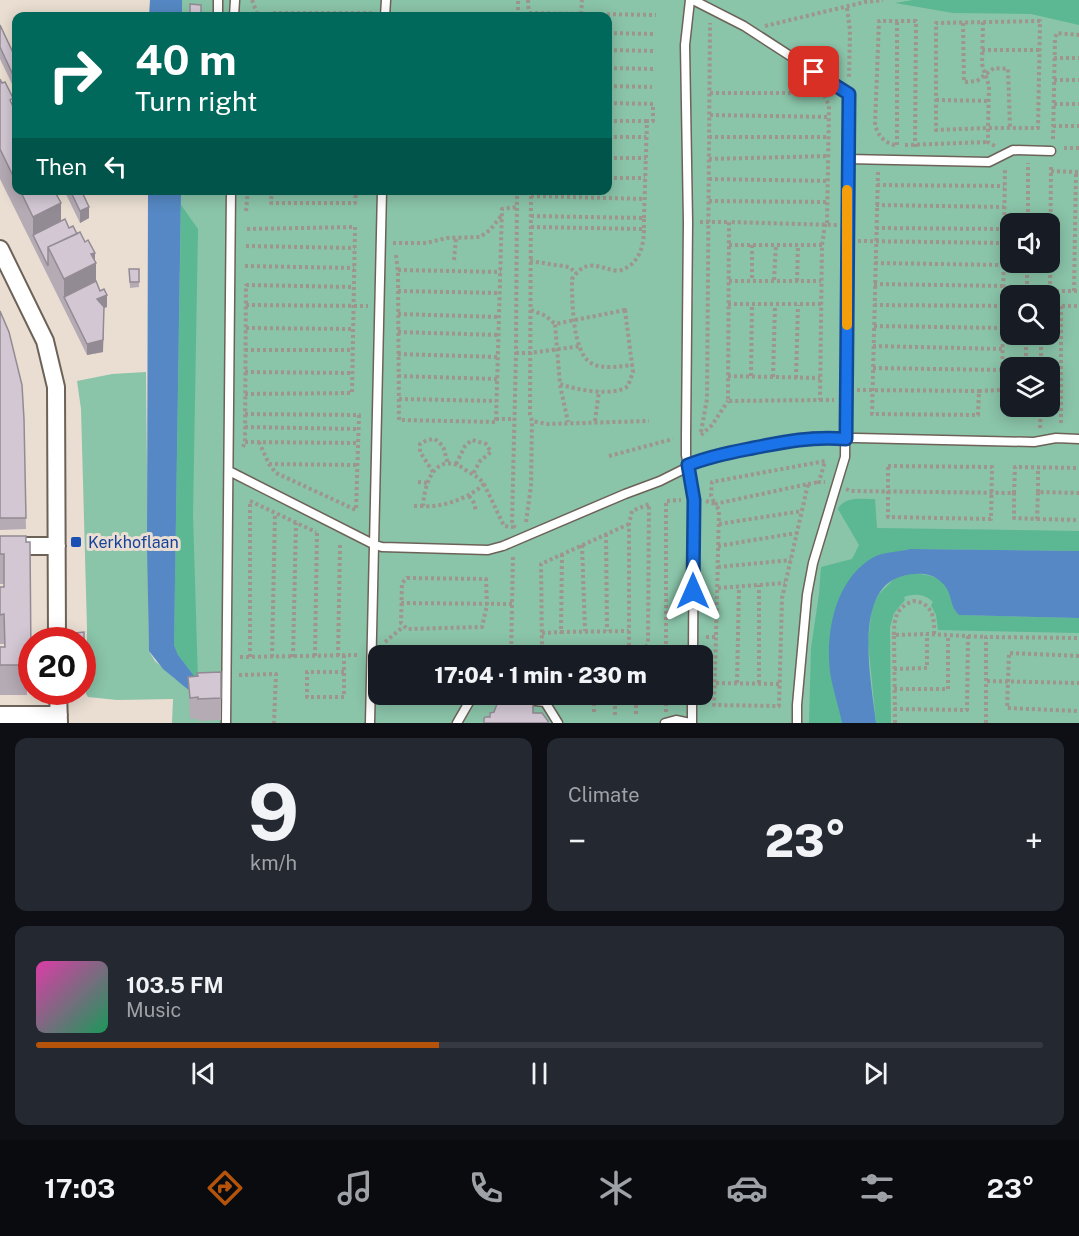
<!DOCTYPE html>
<html lang="en">
<head>
<meta charset="utf-8">
<style>
	:root { --surface:#171b24; --page:#242831; --text:#f1f3f6; --muted:#9ea1a6; --line:#363941; --accent:#b45309 }
	body { margin:0; font-family:"Public Sans",sans-serif; background:var(--page); color:var(--text); height:100vh; display:flex; flex-direction:column; font-size:22px; white-space:nowrap }
	* { box-sizing:border-box; margin:0 }
	p { font-size:20px; color:var(--muted) }
	.icon { flex:none; width:33px; height:33px; fill:none; stroke:currentColor; stroke-width:2; stroke-linecap:round; stroke-linejoin:round }
	.map { position:relative; height:723px; overflow:hidden }
	.sheet { display:flex; flex-direction:column; gap:15px; padding:15px; background:#0d0f14; flex:1 }
	.sheet>* { flex:none }
	.top-card { position:absolute; left:12px; top:12px; width:600px; height:183px; border-radius:12px; box-shadow:0 3px 15px #0003; background:#00695c; color:#fff; overflow:hidden }
	.fabs { position:absolute; left:1000px; top:213px; display:grid; gap:12px }
	.fabs a { display:grid; place-items:center; width:60px; height:60px; border-radius:12px; background:var(--surface); box-shadow:0 3px 15px #0003; font-size:30px }
	.speed { position:absolute; left:18px; top:627px; display:flex; gap:12px; font-size:30px; font-weight:700; text-align:center }
	.speed>* { display:grid; place-content:center; width:78px; height:78px; border-radius:50%; background:var(--surface); box-shadow:0 3px 15px #0003; line-height:1 }
	.speed .limit { border:9px solid #d22; background:#fff; color:#111 }
	.pin { position:absolute; display:grid; place-items:center; width:51px; height:51px; color:#fff; margin:-26px; border-radius:12px; box-shadow:0 3px 9px #0006 }
	.me { position:absolute; width:66px; margin:-33px; rotate:0deg; stroke-linejoin:round; filter:drop-shadow(0 0 4px #0008) }
	.turn { display:flex; align-items:center; gap:21px; height:126px; padding:0 24px; font-size:27px }
	.turn .icon { width:78px; height:78px; stroke-width:2.5 }
	.turn b { display:block; font-size:42px; line-height:51px }
	.then { display:flex; align-items:center; height:57px; padding:0 24px; background:#0003; gap:12px; font-size:22px }
	.big { font-size:45px; font-weight:800; line-height:1.1 }
	.sheet .tile { flex:1; display:flex; flex-direction:column; justify-content:center; gap:9px; min-width:0; padding:0 21px; border-radius:12px; background:var(--page) }
	.sheet .dial { align-items:center; gap:0 }
	.dial b { font-size:78px; line-height:1 }
	.song { display:flex; align-items:center; gap:18px }
	.cover { width:72px; height:72px; border-radius:9px; background:linear-gradient(135deg,hsl(320 70% 55%),hsl(150 70% 35%)) }
	.played { height:6px; border-radius:3px; background:linear-gradient(90deg,var(--accent) 40%,var(--line) 40%) }
	.keys { display:flex; justify-content:space-around; direction:ltr }
	.heat { display:flex; justify-content:space-between; align-items:center; font-size:33px; direction:ltr }
	.sheet .tiles { flex:1; display:grid; gap:15px; grid-template-columns:1fr 1fr }
	.tile:last-child { grid-column:span 2 }
	.trip { position:absolute; left:368px; top:645px; width:345px; height:60px; border-radius:12px; background:var(--surface); box-shadow:0 3px 15px #0003; font-weight:800; line-height:60px; text-align:center }
	.tab-bar { display:flex; height:96px; justify-content:space-around; align-items:center; background:#090b0e; color:var(--muted) }
	.tab-bar .icon { width:42px; height:42px }
	.tab-bar .current { color:var(--accent) }
	.tab-bar b { font-size:27px; color:var(--text) }
	.map>svg:first-child { display:block }
</style>
</head>
<body>
<div class="map">
<svg width="1079" height="723" viewBox="0 0 1079 723">
	<rect width="100%" height="100%" fill="#eaded2"/>
	<!-- green -->
	<path fill="#8ac4a9" fill-rule="evenodd" d="M166,0h913v723h-907l1,-24 -56,1 -29,-3 -2,-3 1,-66 -6,-219 -4,-28 35,-7 34,-2 3,279 6,10 20,18 -12,-488 445,-1v-174h-442zM1011,224h39v38h-39zM1011,296h39v38h-39zM1011,368h39v38h-39zM378,656h324v38h-324z"/>
	<!-- forest -->
	<path fill="#5bb892" d="M913,0h166v25l-48,-11 -78,-1 -58,-10z
		M181,205l17,24 -5,286 5,166 -20,-26 -4,-10z
		M875,499l2,29 202,3v20l-169,-2 -35,8 -19,17 -17,133 3,16h-33l2,-75 8,-54 2,-27 31,-8 7,-14 -21,-36c6,-13 24,-10 37,-10z
		M914,573c14,2 31,4 36,20 2,9 3,15 9,22l120,3v15l-141,-3 -2,-15 -5,-10 2,-3c-8,-8 -18,-9 -29,-5l1,3 -11,13 -4,14 1,96h-15l-8,-81 4,-35 7,-13 16,-16z"/>
	<!-- water -->
	<path fill="#5588c4" d="M150,0h32v16h-33z
		M148,191h33l-7,454 4,10 20,26 -2,15 -33,-27 -14,-18 -2,-106z
		M910,549l169,2v67l-120,-3c-12,-12 -4,-22 -20,-35 -10,-8 -24,-7 -36,-4 -52,12 -31,109 -27,147h-34c-3,-15 -8,-30 -11,-45 -7,-41 3,-99 43,-121 10,-5 25,-5 36,-8z"/>
	<g fill="none" stroke-linecap="round" stroke-linejoin="round">
		<!-- lane casing -->
		<g stroke="#6d6258" stroke-width="11">
			<path id="lane" d="M690,0l-5,45 3,177 -2,214v19l8,45 -1,156
				M693,0l51,26 105,68 -4,363 -32,106 -6,32 -10,110v18
				M218,16v-16
				M234,16l1,-16
				M385,16l1,-16
				M847,159l142,3 24,-12 38,1
				M229,471l146,74 7,2 106,3 15,-4 122,-52 35,-13 46,-23 107,-21 221,5 22,-4 23,1
				M226,723l5,-533
				M370,723l12,-533
				M457,723l15,-26 37,1 36,4 13,21
				M665,723l11,-3 14,3
				M692,723v-29"/>
		</g>
		<!-- street casing -->
		<g stroke="#6d6258" stroke-width="20">
			<path id="street" d="M0,249l45,92 11,46 1,253
				M0,546h57
				M58,692l1,31
				M0,715h59"/>
		</g>
		<!-- path -->
		<path stroke="#9e958c" stroke-width="4" stroke-dasharray="3 3" stroke-linecap="butt" d="M252,0l6,16
			M528,0l1,16
			M847,8l3,22 -1,49
			M273,13h99
			M529,13l127,2
			M581,14l1,-14
			M518,16v-16
			M983,22l-1,42 7,22 -1,42h50l2,-107 -104,2v107l52,-2v14l7,4
			M963,23l1,59 13,-1 17,-13 14,1 2,59
			M765,26l100,-24 18,-2
			M608,33l47,1
			M608,50l46,1
			M982,50h57
			M1054,58h25
			M608,68l46,1
			M1054,80h25
			M608,86l44,1
			M710,93h106l9,4 4,9 -2,119
			M936,100l53,1
			M608,103l45,1v17h-6l-3,97
			M1054,104h25
			M710,115l119,2
			M608,121h39
			M1053,126h26
			M608,137h38
			M709,137h120
			M1053,139l2,-101 2,-5 22,2
			M895,145c-11,-2 -17,-10 -20,-20l4,-104h37l-1,127
			M897,145v-124
			M905,145l83,-3
			M1064,148h15
			M608,158h38
			M709,159l119,-3
			M1051,171l28,1
			M878,172l-6,242 106,1 1,-24 23,-1 3,-223
			M608,178h37
			M709,179l119,2
			M877,185l127,1
			M272,190l-1,13h84l1,-13
			M531,190l-1,224 2,7 16,3 101,-3
			M531,196l114,3
			M709,201l119,1
			M876,205l128,2
			M246,211l2,-21
			M531,216l113,2v11
			M700,222h29
			M825,224l-3,21 -2,155 -92,1 1,-179 108,3
			M1028,224v-61
			M531,227l113,2c0,19 -6,37 -26,42 -20,-3 -31,-14 -46,8 0,20 0,73 19,84 12,7 29,3 42,2
			M876,228l128,1
			M858,241l146,2
			M393,243h33l21,-5 33,-1 10,-7 12,-15
			M729,245h93
			M752,245v35
			M246,246l109,2
			M396,255l2,18 1,147 97,2 6,-213 15,-2
			M454,260l2,-22
			M530,261l39,6 7,6
			M875,263l128,2
			M245,266l109,2
			M398,270l103,2
			M774,280l2,-35
			M729,281h92
			M797,281l1,-36
			M874,284l130,2
			M246,285l108,2
			M398,291l102,2
			M1050,291h29
			M1074,291l2,-119
			M1027,296v-34
			M1050,296l1,-132
			M728,304h93
			M246,305l122,1
			M874,305l137,1
			M1050,306h29
			M1061,306v120
			M531,310l15,6 9,8
			M625,310l8,62 -5,14c-13,11 -52,4 -68,-2l-5,-60z
			M398,314l101,3
			M874,326l129,2
			M246,328l107,1
			M398,332l101,3
			M873,346l130,3
			M245,350h108
			M516,353h14l51,-7
			M398,354l100,3
			M873,368l130,2
			M1026,368v-34
			M1041,368v-34
			M245,372l108,1
			M398,376l99,3
			M728,376l92,2
			M751,376l1,-71
			M773,377l2,-72
			M796,378l2,-73
			M560,385l8,37
			M857,390l122,1
			M1002,390h9
			M245,394l107,-1 3,-166 -109,2
			M399,399l97,2
			M820,400h14
			M245,414l114,1 -3,95 -80,-37 -7,-9 -10,-22
			M496,419h19
			M595,421l4,-30
			M245,427l114,2
			M1040,428l1,-22
			M701,432l6,-33 3,-376
			M701,435l11,-10 16,-24
			M245,442l113,1
			M243,447l2,-5 1,-158
			M609,456l64,-17
			M269,464l89,1
			M456,464l9,-18 7,-6 14,4 5,8 -11,9 -7,13
			M888,466l104,1 -1,52 -103,-2z
			M433,472l-13,-20v-8l7,-4 8,-1 8,7 5,18
			M418,482l10,1
			M484,484c-13,13 -42,24 -61,22 1,-18 9,-50 34,-41 4,1 8,5 12,7 6,4 11,6 15,12l20,42 9,1
			M808,484l11,-2
			M846,489l5,2 163,2v25l23,1 1,-27 41,1
			M1038,492v-24
			M1014,493l1,-26 64,1
			M469,496l5,7 2,8
			M706,501l9,3 -4,-8 1,-14 113,-21 -6,21h6
			M414,506h9
			M1037,519l42,1
			M526,522l5,-36 1,-65
			M629,524l-88,40 1,85 87,-2v-123l3,-13 17,-7 -1,139 -3,6 21,-2
			M719,524l83,-13
			M515,528l-3,-5 4,-170 1,-163
			M606,534l1,97
			M582,545l3,86
			M718,546l78,-13
			M562,554l-1,78 68,-1
			M718,567l73,-7
			M407,578l79,1 1,26 -5,22 -75,2 -6,-6 1,-40z
			M718,588l67,-5
			M401,603l111,1
			M542,633l19,-1
			M894,635c0,-17 2,-27 19,-34 19,1 22,17 21,33
			M706,637h10l3,-127 -4,-6 93,-20 -26,114 -3,108 -65,-1 2,-68
			M385,642l18,-15
			M629,647l16,2v7
			M384,655l158,-6
			M315,656l2,-123
			M338,656l2,-112
			M511,656l2,-101
			M666,656v-155l15,-1
			M1079,656l-70,-3 -2,55 72,3
			M240,657l118,-2
			M250,657v-156l66,31
			M272,657l3,-144
			M293,657l3,-134
			M894,669l33,-1v-34
			M344,672h-37v25h37v-42
			M239,675l37,-1 -2,49
			M987,681l92,2
			M716,683l64,1
			M737,683l2,-96
			M759,683v-98
			M894,689h54v-54
			M402,694v2l18,-2
			M615,694v22
			M894,709l73,1 1,-74
			M594,712v-18
			M666,712v-18
			M636,714v-20
			M895,723l-1,-88 33,-1 59,3
			M986,723v-86l93,1"/>
		<!-- lane -->
		<use href="#lane" stroke="#fff" stroke-width="8"/>
		<!-- street -->
		<use href="#street" stroke="#fff" stroke-width="16"/>
	</g>
	<!-- wall -->
	<path fill="#b5abb5" d="M190,4l11,1v11h-11z
		M0,25l16,34 -3,27 -13,-27z
		M0,79l16,34v77h39l6,32 16,12 18,27 1,21 11,25 -3,1 -1,44 -16,3 -87,-176z
		M64,190h17l8,28 -9,5z
		M129,269h10v18l-9,1z
		M0,311l24,108 2,110 -26,1z
		M0,536l31,123v30l-4,-1v7h-27v-48h5l-1,-3h-4v-57h4v-3h-4z
		M221,672v48l-23,1v-2h-8l-2,-42 9,-1z"/>
	<!-- shaded-wall -->
	<path fill="#938b94" d="M16,73v12l-3,1v-11z
		M52,190h3v16l6,-3v30l-28,2v-18z
		M89,207v11l-9,5v-12z
		M95,253v11l1,-1v30l-32,4v12v-30l27,-25z
		M107,295v12l-3,1 -1,44 -16,3v-11l10,-45z"/>
	<!-- building -->
	<path fill="#d2c7d3" stroke="#938b94" stroke-width="1.5" d="M190,4l11,1v8h-11z
		M0,25l16,34v14l-3,2 -13,-28z
		M0,79l2,4 3,-1 8,16 -3,2 6,13v69l-16,-33z
		M20,190h34l7,13 -28,14z
		M70,190h11l8,17 -9,4z
		M65,219l4,9 4,-2 4,8 -29,13v19l-15,-31z
		M80,232l5,10 3,-2 7,13 -4,1 5,9 -32,16 -16,-32z
		M129,269h10v13h-9z
		M96,281l4,10 4,-2 3,6 -10,4 7,8 -1,33 -16,4 -23,-47z
		M0,311l9,21 13,53 2,34 2,99h-26z
		M0,536h26v6h4l1,117h-4v6h-27v-18h5l-1,-33 -4,1v-28h4v-33h-4z
		M84,632v22h-2v-14h-7v-7z
		M221,672v26l-23,1v-2l-8,1 -2,-21 10,-1 -1,-3z
		M523,701v2l10,1v9h9l6,8v2h-64v-4l1,-2h5v-4l4,-1 3,-8h5v-2z"/>
	<g fill="none" stroke-linecap="round" stroke-linejoin="round">
		<!-- route casing -->
		<g stroke="#114b97" stroke-width="15">
			<path id="route" d="M693,591l1,-91 -6,-35c20,-8 39,-12 60,-16 35,-7 62,-13 98,-10l3,-345 -35,-22"/>
		</g>
		<!-- route -->
		<use href="#route" stroke="#1a73e8" stroke-width="10"/>
		<!-- slow -->
		<path stroke="#f59e0b" stroke-width="10" d="M847,325v-135"/>
	</g>
	<!-- markers -->
	<rect fill="#1a4fb4" stroke="#eaded2" stroke-width="2" x="70" y="536" width="12" height="12" rx="3"/>
	<g text-anchor="middle" stroke-width="6" stroke-linejoin="round" paint-order="stroke">
		<!-- transit labels -->
		<g font-size="16" fill="#164399" stroke="#eaded2" text-anchor="start">
			<text x="88" y="548">Kerkhoflaan</text>
		</g>
	</g>
</svg>
<div class="fabs">
<a><svg class="icon" aria-label="sound" viewBox="0 0 24 24"><path d="M4 9h4l5-4v14l-5-4H4zM17 9q2 3 0 6"/></svg></a>
<a><svg class="icon" aria-label="search" viewBox="0 0 24 24"><circle cx="10" cy="10" r="6"/><path d="M15 15l6 6"/></svg></a>
<a><svg class="icon" aria-label="layers" viewBox="0 0 24 24"><path d="M12 4l9 5-9 5-9-5zM3 14l9 5 9-5"/></svg></a>
</div>
<div class="speed"><div class="limit">20</div></div>
<div class="pin" style="left:814px;top:72px;background:#d93025"><svg class="icon" aria-label="arrive" viewBox="0 0 24 24"><path d="M6 21V4h12l-3 4 3 4H6"/></svg></div>
<svg class="me" style="left:693px;top:591px" viewBox="-20 -20 40 40"><path d="M0-17L14 15 0 8-14 15z" fill="#1a73e8" stroke="#fff" stroke-width="4"/></svg>
<div class="trip">17:04 · 1 min · 230 m</div>
<div class="top-card">
<div class="turn"><svg class="icon" aria-label="right" viewBox="0 0 24 24"><path d="M7 20v-9h11M14 6l5 5-5 5"/></svg><div><b>40 m</b>Turn right</div></div>
<div class="then">Then<svg class="icon" aria-label="left" viewBox="0 0 24 24"><path d="M17 20v-9H6M10 6l-5 5 5 5"/></svg></div>
</div>
</div>
<section class="sheet">
<div class="tiles">
<div class="tile dial"><b>9</b><p>km/h</p></div>
<div class="tile"><p>Climate</p>
<div class="heat"><a>−</a><b class="big">23°</b><a>+</a></div>
</div>
<div class="tile">
<div class="song"><i class="cover"></i><div><b>103.5 FM</b><p>Music</p></div></div>
<div class="played"></div>
<div class="keys"><svg class="icon" aria-label="previous" viewBox="0 0 24 24"><path d="M18 5L8 12l10 7zM5 5v14"/></svg><svg class="icon" aria-label="pause" viewBox="0 0 24 24"><path d="M8 5v14M16 5v14"/></svg><svg class="icon" aria-label="next" viewBox="0 0 24 24"><path d="M6 5l10 7-10 7zM19 5v14"/></svg></div>
</div>
</div>
</section>
<nav class="tab-bar">
<b>17:03</b>
<svg class="icon current" aria-label="directions" viewBox="0 0 24 24"><path d="M12 3l9 9-9 9-9-9zM9 14v-3h6M13 9l2 2-2 2"/></svg>
<svg class="icon" aria-label="music" viewBox="0 0 24 24"><path d="M9 18V5l10-2v13"/><circle cx="6" cy="18" r="3"/><circle cx="16" cy="16" r="3"/></svg>
<svg class="icon" aria-label="phone" viewBox="0 0 24 24"><path d="M5 4h4l2 5-3 2q2 4 5 5l2-3 5 2v4C11 20 4 13 5 4z"/></svg>
<svg class="icon" aria-label="climate" viewBox="0 0 24 24"><path d="M12 3v18M4 7l16 10M4 17L20 7"/></svg>
<svg class="icon" aria-label="car" viewBox="0 0 24 24"><path d="M5 17H2v-5l4-1 3-4h7l3 4 3 1v5h-3M9 17h6M6 11h13"/><circle cx="7" cy="17" r="2"/><circle cx="17" cy="17" r="2"/></svg>
<svg class="icon" aria-label="filters" viewBox="0 0 24 24"><path d="M4 7h16M4 17h16"/><circle cx="9" cy="7" r="2"/><circle cx="15" cy="17" r="2"/></svg>
<b>23°</b>
</nav>
</body>
</html>
